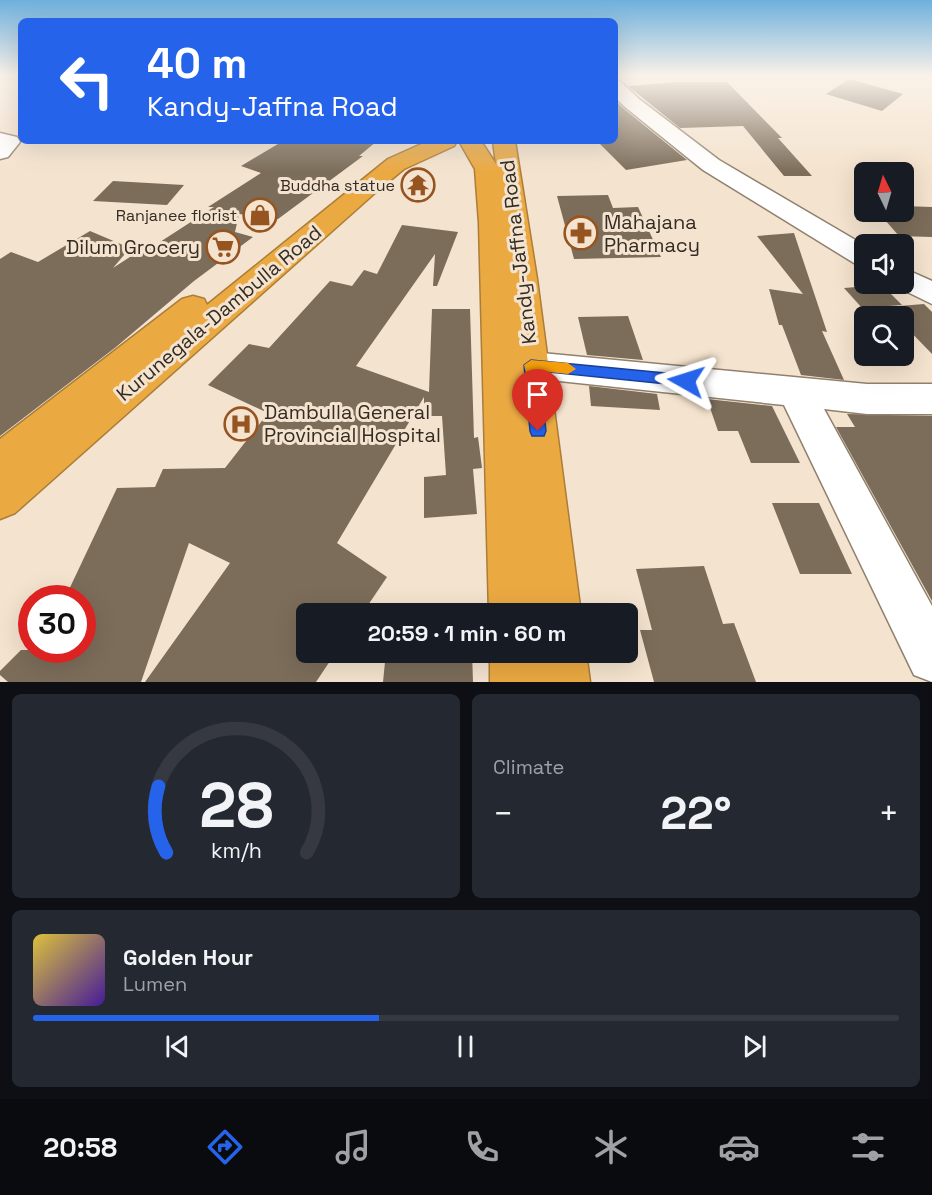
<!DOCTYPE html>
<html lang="en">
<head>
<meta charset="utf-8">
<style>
	:root { --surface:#171b24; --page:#242831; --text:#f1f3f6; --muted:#9ea1a6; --line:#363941; --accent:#2563eb }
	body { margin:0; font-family:"Space Grotesk",sans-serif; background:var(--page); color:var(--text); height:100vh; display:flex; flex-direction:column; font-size:22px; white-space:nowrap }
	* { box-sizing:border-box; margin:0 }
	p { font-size:20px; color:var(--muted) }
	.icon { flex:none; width:33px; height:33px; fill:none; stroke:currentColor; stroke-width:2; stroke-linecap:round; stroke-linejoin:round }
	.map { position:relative; height:682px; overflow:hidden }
	.panel { display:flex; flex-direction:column; gap:12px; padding:12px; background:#0d0f14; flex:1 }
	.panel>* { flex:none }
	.banner { position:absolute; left:18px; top:18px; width:600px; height:126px; border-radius:9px; box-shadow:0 6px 24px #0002; background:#2563eb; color:#fff; overflow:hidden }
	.needle { width:39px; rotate:355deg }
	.tools { position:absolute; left:854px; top:162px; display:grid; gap:12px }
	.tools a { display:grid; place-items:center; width:60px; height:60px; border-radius:9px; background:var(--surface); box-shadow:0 6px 24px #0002; font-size:30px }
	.speed { position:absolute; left:18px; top:585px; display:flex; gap:12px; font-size:30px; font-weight:700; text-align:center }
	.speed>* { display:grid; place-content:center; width:78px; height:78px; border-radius:50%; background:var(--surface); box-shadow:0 6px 24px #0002; line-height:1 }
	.speed .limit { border:9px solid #d22; background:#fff; color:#111 }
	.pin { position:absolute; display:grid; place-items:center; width:51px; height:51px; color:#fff; margin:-62px -26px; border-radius:50% 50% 50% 0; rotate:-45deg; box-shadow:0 0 6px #0007 }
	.pin .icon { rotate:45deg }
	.me { position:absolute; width:66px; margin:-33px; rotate:276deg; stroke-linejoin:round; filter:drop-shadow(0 0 4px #0008) }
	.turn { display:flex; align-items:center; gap:21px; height:126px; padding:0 30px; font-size:27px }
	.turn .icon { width:78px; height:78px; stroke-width:2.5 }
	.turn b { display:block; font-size:42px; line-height:51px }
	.big { font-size:45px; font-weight:700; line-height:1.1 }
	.panel .tile { flex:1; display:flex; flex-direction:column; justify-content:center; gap:9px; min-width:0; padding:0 21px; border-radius:9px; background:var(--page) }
	.panel .dial { align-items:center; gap:0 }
	.dial svg { height:156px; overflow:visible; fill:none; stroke:var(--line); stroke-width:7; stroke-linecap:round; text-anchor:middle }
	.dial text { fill:var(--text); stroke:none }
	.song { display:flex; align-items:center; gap:18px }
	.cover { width:72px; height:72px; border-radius:9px; background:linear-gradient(135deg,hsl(50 70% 55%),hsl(260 70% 35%)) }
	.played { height:6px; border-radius:3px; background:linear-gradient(90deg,var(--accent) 40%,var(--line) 40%) }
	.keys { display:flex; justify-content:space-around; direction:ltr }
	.heat { display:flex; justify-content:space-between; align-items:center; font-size:33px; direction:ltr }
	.panel .tiles { flex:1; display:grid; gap:12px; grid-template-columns:1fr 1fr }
	.tile:last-child { grid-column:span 2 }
	.trip { position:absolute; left:296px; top:603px; width:342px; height:60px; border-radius:9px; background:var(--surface); box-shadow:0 6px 24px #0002; font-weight:700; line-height:60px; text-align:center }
	.dock { display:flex; height:96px; justify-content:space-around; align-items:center; background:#090b0e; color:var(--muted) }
	.dock .icon { width:42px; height:42px }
	.dock .current { color:var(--accent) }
	.dock b { font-size:27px; color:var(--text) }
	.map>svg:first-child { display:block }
</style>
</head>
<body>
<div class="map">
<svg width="932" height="682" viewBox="0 0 932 682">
	<rect width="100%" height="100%" fill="#f4e3ce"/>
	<!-- building -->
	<path fill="#7c6d5a" d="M849,79l54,15 -21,17 -56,-17z
		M677,82h50l55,56h-4l34,38h-28l-41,-50 -63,2 -52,-42z
		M615,100l9,9 63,51 -61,10 -29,-29h18z
		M283,141h94l-18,15h4l-85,63 -39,-5 -4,18 18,5 -59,44 -78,66 -116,89v-177l11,-7 27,10 52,-31 40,17 -17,20 26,-17 4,2 71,-46h-6l53,-34 -20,-7z
		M113,181l71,4 -17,20 -74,-4z
		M608,195l5,13 25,-1 23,50 -87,2 -17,-63z
		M903,206l29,1v30l-33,-1 -21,-24h25z
		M402,225l56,7 -21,54h-4l2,-32 -79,112 73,26 3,-83h38l4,129 4,-1 4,31 -9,1 4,45 -53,4v-41l22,-2 -4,-59h-18v-19l-87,146 50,34 -25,37h-56v38h30l-20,30h-171l85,-119 -41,-20 -48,139h-133l-8,-7v-4l21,-21h61v-52h-17l52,-110 38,-1 8,-18 62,-1 43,-55 -60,-28 41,-41 20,4 61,-67 22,5 12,-16 13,4z
		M794,233l33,99 -5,-1 22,49 -43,-5 -19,-50h-3l-10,-36 34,5 -46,-58z
		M882,285l20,20 -40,3 -18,-20z
		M924,304l8,8v42l-29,-30v-8h-7l-9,-9z
		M628,316l15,44 -56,-5 -9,-38z
		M589,386l68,8 3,16 -69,-4z
		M707,399l65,7 28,57h-49l-13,-32h-20z
		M847,414l85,2v185l-96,-174h19z
		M772,503h47l33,71h-52z
		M704,566l19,58 11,-1 22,59h-102l-14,-52h12l-16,-61z
		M386,652h86l1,30h-90z"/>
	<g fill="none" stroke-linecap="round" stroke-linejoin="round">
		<!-- minor casing -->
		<g stroke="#90816e" stroke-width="3">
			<path id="minor" d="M615,80l6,2 18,17 80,61 145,85v21l-10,-3 -151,-93 -78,-63 -10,-10z
				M0,133l17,4 3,5 -12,15 -8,2z
				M903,268l29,13v23l-39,-19 10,-1z
				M531,352l336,32h65v30h-65l-43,-5 108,197v76l-18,-7 -130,-270 -253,-27 -12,-4 -5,-9 5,-9z"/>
		</g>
		<!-- highway casing -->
		<g stroke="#ab7d38" stroke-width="3">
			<path id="highway" d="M428,141h29l-3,5 -50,23 -28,23 -361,321 -15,6v-80l182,-140 11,-3 11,3 3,6 181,-146z
				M459,141h22l15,23 -3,-23h22l22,138 44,335h-92l-10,-391 -4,-54z
				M490,652h96l4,30h-100z"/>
		</g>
		<!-- minor -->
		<use href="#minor" fill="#fff" fill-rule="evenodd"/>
		<!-- highway -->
		<use href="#highway" fill="#eba942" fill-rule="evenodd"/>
	</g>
	<!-- sky -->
	<linearGradient id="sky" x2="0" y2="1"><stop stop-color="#6eb0dd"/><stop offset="0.44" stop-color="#faf2e9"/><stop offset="1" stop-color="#faf2e9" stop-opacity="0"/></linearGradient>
	<rect width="932" height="172" fill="url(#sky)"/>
	<!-- route -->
	<path fill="#2563eb" stroke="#184099" stroke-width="1.5" d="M531,360l155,15 7,6 -7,5 -147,-15 7,60 -2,5h-12l-2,-5 -6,-66z"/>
	<!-- slow -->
	<path fill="#f59e0b" d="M531,360l37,3 8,6 -8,5 -29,-3 -2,5h-10l-3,-11z"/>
	<!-- icons -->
	<defs>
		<g id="temple-ring" transform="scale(1.725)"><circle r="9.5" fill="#f4e3ce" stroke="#965520" stroke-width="1.5"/><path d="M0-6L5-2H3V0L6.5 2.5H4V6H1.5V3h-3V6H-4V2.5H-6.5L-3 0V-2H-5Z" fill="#965520"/></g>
		<g id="shop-ring" transform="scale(1.725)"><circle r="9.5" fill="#f4e3ce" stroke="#965520" stroke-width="1.5"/><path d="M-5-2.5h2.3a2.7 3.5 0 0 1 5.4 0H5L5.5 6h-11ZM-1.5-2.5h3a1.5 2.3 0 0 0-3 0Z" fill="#965520"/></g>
		<g id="pharmacy-ring" transform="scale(1.725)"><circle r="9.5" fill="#f4e3ce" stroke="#965520" stroke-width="1.5"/><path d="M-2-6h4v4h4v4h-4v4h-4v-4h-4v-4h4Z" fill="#965520"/></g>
		<g id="supermarket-ring" transform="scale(1.725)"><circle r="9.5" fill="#f4e3ce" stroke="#965520" stroke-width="1.5"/><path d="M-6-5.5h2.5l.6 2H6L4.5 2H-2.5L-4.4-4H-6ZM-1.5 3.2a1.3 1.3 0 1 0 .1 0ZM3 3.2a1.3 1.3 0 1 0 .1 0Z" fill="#965520"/></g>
		<g id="hospital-ring" transform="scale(1.725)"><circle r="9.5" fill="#f4e3ce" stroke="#965520" stroke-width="1.5"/><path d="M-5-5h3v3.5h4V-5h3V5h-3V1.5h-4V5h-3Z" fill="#965520"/></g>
	</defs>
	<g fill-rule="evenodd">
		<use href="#temple-ring" x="418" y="185"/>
		<use href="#shop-ring" x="260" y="215"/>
		<use href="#pharmacy-ring" x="581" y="233"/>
		<use href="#supermarket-ring" x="223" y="247"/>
		<use href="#hospital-ring" x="241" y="424"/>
	</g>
	<g text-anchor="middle" stroke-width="6" stroke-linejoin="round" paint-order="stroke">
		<!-- far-poi labels -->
		<g font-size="16" fill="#332c24" stroke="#f4e3ce" text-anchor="end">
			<text x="395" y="191">Buddha statue</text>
			<text x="237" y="221">Ranjanee florist</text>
		</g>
		<!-- poi labels -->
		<g font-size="20" fill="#332c24" stroke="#f4e3ce" text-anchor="start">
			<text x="604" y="229">Mahajana<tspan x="604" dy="23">Pharmacy</tspan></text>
			<text x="200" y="254" text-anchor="end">Dilum Grocery</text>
			<text x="264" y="419">Dambulla General<tspan x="264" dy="23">Provincial Hospital</tspan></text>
		</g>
		<!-- street labels -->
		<g font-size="20" fill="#332c24" stroke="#f4e3ce">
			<text transform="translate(518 252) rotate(-97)" y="7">Kandy-Jaffna Road</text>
			<text transform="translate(219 313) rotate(-40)" y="7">Kurunegala-Dambulla Road</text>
		</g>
	</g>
</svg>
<div class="tools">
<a><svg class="needle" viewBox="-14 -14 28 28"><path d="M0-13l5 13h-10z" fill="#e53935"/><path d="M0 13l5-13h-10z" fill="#9ea1a6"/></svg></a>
<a><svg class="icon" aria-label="sound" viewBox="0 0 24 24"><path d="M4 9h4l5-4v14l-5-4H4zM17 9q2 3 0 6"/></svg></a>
<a><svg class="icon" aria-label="search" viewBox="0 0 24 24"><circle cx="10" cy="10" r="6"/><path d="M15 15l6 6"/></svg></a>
</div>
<div class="speed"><div class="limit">30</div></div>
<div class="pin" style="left:538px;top:431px;background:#d93025"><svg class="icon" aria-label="arrive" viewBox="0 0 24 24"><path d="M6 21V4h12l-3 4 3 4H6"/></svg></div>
<svg class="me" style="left:686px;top:381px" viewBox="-20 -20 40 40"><path d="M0-17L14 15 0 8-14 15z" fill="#2563eb" stroke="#fff" stroke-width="4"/></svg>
<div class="trip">20:59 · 1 min · 60 m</div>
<div class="banner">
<div class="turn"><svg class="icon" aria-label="left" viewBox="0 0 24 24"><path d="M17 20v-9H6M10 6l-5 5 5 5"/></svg><div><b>40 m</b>Kandy-Jaffna Road</div></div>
</div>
</div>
<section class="panel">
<div class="tiles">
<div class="tile dial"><svg viewBox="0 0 100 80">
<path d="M14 69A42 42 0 1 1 86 69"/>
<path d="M14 69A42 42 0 0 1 10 35" stroke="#2563eb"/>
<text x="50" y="56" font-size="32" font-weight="700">28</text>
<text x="50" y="72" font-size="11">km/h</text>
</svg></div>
<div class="tile"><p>Climate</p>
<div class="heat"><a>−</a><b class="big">22°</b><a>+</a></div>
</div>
<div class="tile">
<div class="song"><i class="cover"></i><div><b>Golden Hour</b><p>Lumen</p></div></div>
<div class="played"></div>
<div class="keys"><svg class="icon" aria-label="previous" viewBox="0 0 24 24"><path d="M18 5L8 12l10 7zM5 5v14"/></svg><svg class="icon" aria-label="pause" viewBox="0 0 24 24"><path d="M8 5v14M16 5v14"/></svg><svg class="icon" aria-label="next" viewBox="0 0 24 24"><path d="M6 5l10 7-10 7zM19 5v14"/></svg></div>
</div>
</div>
</section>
<nav class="dock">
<b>20:58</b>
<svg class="icon current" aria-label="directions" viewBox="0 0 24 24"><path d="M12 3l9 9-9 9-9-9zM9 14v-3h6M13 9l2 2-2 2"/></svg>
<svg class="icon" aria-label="music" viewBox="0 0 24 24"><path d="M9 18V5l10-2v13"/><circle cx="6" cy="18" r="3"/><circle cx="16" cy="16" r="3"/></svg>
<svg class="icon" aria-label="phone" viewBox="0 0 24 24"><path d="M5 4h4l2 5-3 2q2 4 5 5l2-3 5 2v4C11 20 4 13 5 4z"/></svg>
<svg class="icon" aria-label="climate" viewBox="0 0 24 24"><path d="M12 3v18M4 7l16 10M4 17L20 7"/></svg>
<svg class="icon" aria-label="car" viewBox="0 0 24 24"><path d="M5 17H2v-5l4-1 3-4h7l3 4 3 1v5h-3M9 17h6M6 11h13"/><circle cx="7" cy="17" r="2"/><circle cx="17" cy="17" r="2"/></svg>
<svg class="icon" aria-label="filters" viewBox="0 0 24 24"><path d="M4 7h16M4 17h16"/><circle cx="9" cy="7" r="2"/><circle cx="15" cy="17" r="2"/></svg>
</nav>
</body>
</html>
